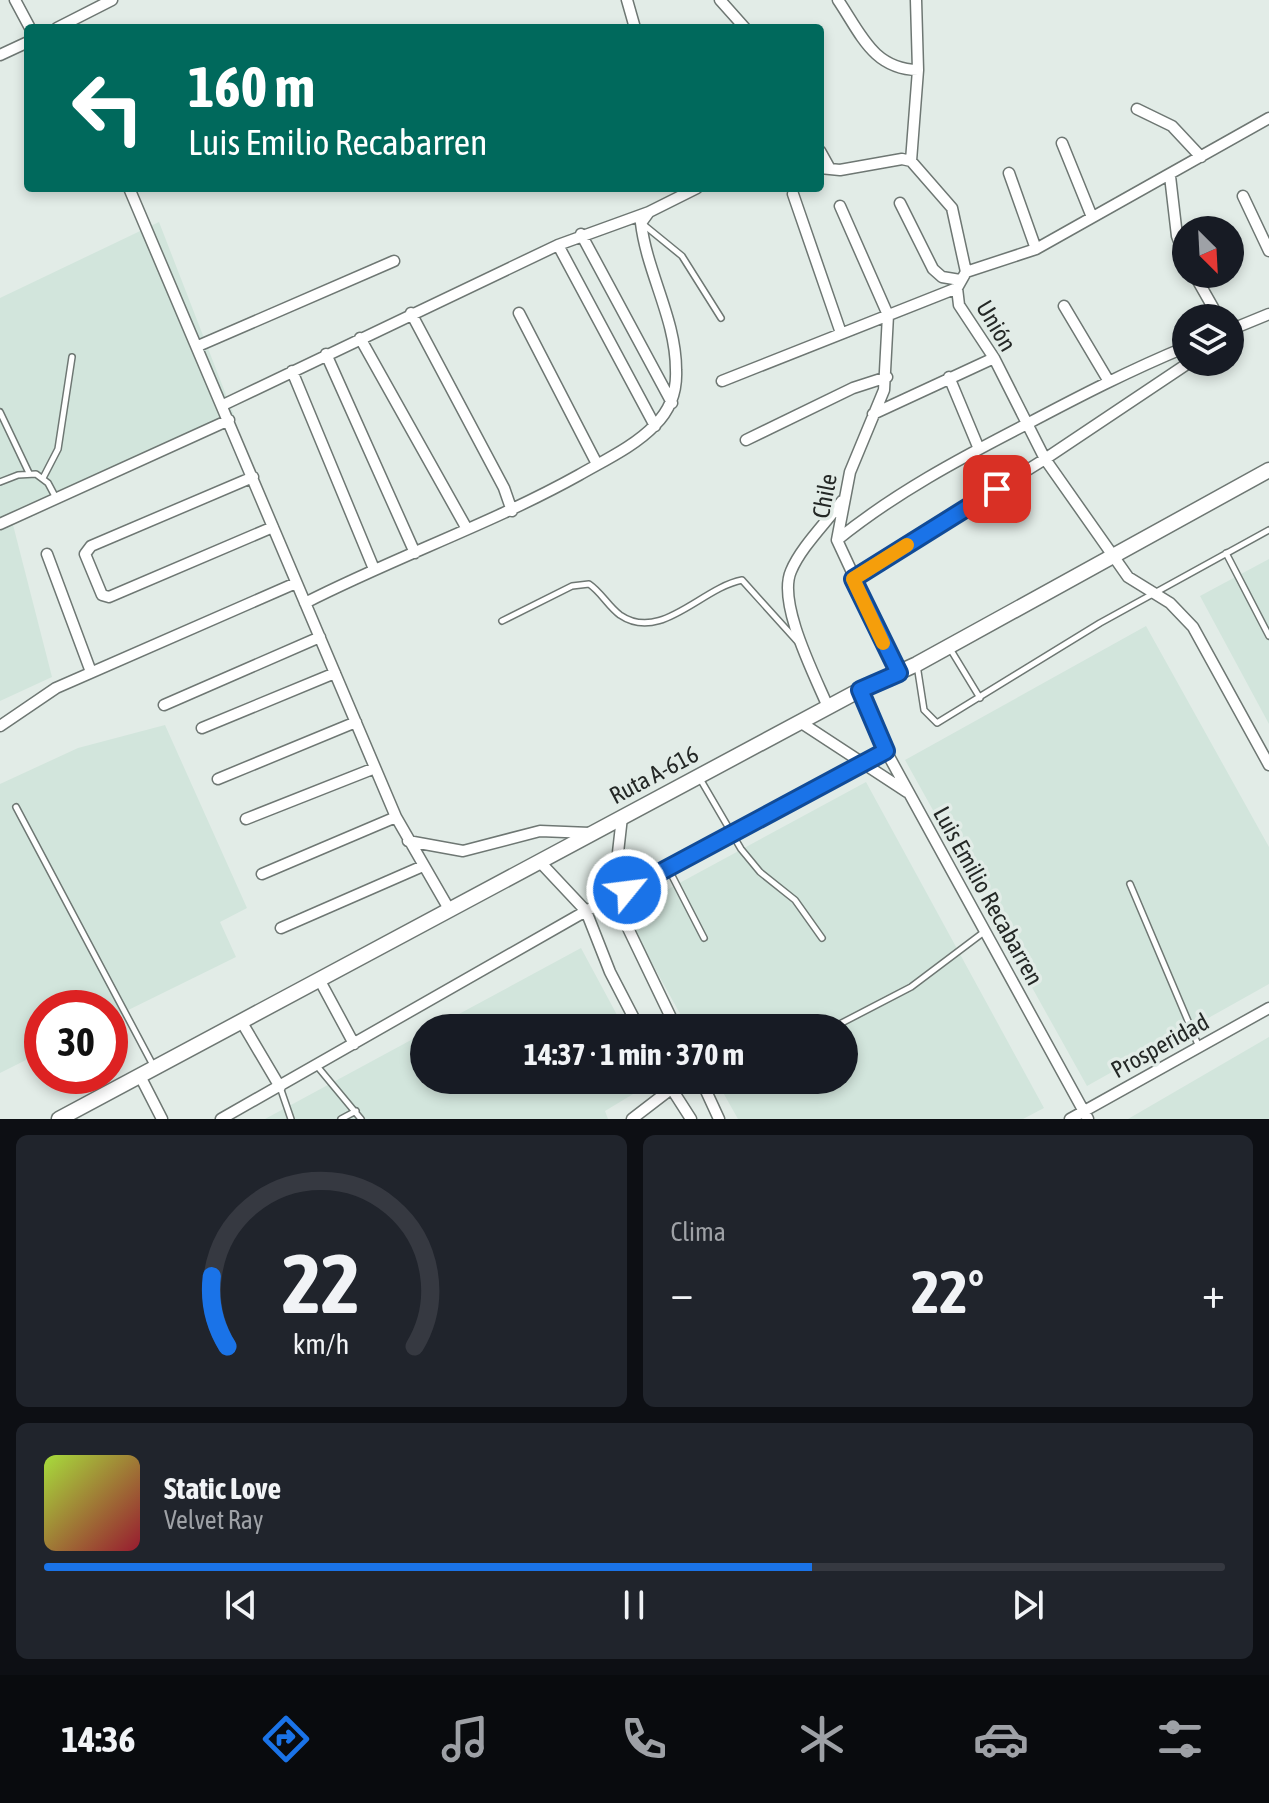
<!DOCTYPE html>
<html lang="es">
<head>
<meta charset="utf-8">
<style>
	:root { --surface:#171b24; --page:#20242c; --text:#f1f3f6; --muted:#9ea1a6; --line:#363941; --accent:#1a73e8 }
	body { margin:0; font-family:"Asap Condensed",sans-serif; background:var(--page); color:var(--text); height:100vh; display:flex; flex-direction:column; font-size:30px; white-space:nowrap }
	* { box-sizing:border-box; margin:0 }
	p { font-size:26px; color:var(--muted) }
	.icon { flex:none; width:44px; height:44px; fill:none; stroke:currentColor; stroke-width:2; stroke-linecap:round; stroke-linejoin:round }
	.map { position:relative; height:1119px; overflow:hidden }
	.side { display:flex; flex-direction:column; gap:16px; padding:16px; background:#0d0f14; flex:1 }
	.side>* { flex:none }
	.banner { position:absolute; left:24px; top:24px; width:800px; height:168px; border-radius:8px; box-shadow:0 4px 12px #0003; background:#00695c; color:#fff; overflow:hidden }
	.needle { width:52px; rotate:156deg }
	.tools { position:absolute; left:1172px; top:216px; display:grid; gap:16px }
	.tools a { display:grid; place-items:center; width:72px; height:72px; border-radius:50%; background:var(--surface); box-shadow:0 4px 12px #0003; font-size:40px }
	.speed { position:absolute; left:24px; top:990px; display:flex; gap:16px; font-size:40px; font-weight:700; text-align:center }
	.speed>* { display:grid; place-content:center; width:104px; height:104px; border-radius:50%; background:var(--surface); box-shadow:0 4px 12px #0003; line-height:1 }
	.speed .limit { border:12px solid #d22; background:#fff; color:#111 }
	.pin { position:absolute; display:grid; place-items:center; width:68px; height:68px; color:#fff; margin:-34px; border-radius:16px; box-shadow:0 4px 12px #0006 }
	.me { position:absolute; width:88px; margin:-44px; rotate:61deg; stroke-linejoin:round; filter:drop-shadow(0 0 6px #0008) }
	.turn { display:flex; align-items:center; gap:28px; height:168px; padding:0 32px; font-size:36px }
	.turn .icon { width:104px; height:104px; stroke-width:2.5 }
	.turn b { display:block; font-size:56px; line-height:68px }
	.big { font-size:60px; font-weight:700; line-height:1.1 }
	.side .widget { flex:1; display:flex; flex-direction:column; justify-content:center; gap:12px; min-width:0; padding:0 28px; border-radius:12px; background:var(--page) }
	.side .dial { align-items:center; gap:0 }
	.dial svg { height:208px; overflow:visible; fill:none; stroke:var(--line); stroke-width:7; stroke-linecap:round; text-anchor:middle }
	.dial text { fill:var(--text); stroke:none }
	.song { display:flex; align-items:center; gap:24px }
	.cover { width:96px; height:96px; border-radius:12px; background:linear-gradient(135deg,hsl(80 70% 55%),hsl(350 70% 35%)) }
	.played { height:8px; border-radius:4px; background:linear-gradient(90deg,var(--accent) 65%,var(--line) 65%) }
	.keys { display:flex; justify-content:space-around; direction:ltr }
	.heat { display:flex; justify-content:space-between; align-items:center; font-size:44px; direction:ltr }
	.side .tiles { flex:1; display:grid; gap:16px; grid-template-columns:1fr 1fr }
	.widget:last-child { grid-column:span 2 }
	.trip { position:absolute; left:410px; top:1014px; width:448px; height:80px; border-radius:40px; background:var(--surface); box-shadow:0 4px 12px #0003; font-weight:700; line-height:80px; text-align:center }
	.menu { display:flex; height:128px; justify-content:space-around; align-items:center; background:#090b0e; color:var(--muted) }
	.menu .icon { width:56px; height:56px }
	.menu .current { color:var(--accent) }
	.menu b { font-size:36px; color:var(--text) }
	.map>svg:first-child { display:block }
</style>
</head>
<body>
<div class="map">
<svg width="1269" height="1119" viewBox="0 0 1269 1119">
	<rect width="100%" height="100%" fill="#e2ece7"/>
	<!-- built -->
	<path fill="#d2e5dc" d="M159,222l76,196 -224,99 41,160 -52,24v-403z
		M1269,559v165l-69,-128z
		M1146,626l123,221v137l-182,102 -182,-326z
		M165,725l82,183 -27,14 16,35 -126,62v-11h-68v44l-42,21v-289l78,-36z
		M866,782l178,326 -21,11h-285l-22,-39h128v-52h-156l-64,-115z
		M581,948l43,80h-191z
		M424,1033v47l229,2 -48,29 3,8h-343z
		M1269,1037v82h-141z"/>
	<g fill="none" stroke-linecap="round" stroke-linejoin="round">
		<!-- service casing -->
		<g stroke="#6e7773" stroke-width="8">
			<path id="service" d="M644,225l38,31 39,62
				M0,412l29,61
				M43,478l15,-29 14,-92
				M0,482l18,-7 18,-1 12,9 8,15
				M1226,553l43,83
				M502,621l70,-35 17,-2c12,8 19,22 31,31 41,28 81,-27 122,-35l55,61
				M949,647l31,51
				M917,665l7,45 13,13 163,-100 169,-93
				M699,777l42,72 19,23 35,28 27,38
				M16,807l138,260
				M668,868l36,70
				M1130,884l69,163
				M832,1028l79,-41 73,-55
				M317,1066l44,53
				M280,1087l11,32
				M341,1119l15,-8"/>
		</g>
		<!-- minor casing -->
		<g stroke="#6e7773" stroke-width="13">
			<path id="minor" d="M15,0l15,28
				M627,0l8,28
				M720,0l25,28
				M838,0c23,34 35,69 80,70
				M57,28l55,-28
				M0,55l28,-13
				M1137,109l35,17 29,31
				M1062,143l30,74
				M820,151l10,18
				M911,161l7,-91 -2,-70
				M820,168l20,2 62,-11 9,2 41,47 14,64 -9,16 2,17 35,53 51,101 83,118 42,26 23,24 76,138
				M1009,173l27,76
				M1170,176l7,60 9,24
				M129,188l267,629 53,92
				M793,194l48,139
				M1243,196l26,55
				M900,203l33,66 9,8 18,3
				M840,206l48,109 -4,75 -34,82 -13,68 62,133
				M581,234l91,169
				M558,245l97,181
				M966,272l70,-23 233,-131
				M1194,274l25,44
				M1064,306l44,74
				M411,313l93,175 8,23
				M519,313l78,151
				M1230,330l39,-16
				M360,338l107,191
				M198,346l196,-85
				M326,354l89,199
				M292,371l82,198
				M949,377l30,72
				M722,381l235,-93
				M223,405l335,-160 91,-33
				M873,414l121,-56
				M746,440l107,-52 34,-11
				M253,477l-162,69 -6,8 17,41 7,2 164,-70
				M0,524l229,-104
				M837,540c58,-47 122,-81 188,-115 53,-28 105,-55 161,-78
				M47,554l44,118
				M853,579l192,-120 145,-97
				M305,603c90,-46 186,-79 274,-128 26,-15 56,-29 76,-50 15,-15 22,-34 21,-55 0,-51 -29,-97 -35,-147l8,-11 48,-24
				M860,690l26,61 202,368
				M164,705l156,-68
				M828,707c-13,-31 -51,-104 -37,-136 10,-24 35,-48 51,-70
				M800,722l107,70
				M0,726l56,-38 240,-105
				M202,728l133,-55
				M218,779l138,-57
				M622,817l-9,80 63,131
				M246,819l129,-51
				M408,841l55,10 77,-20 50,2
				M540,862l46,49 24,61 29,56
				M262,874l134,-57
				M281,928l142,-62
				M319,979l35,65
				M241,1021l39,66
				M140,1076l22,43
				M666,1080l25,39
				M701,1080l18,39
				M221,1119l365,-208 300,-160
				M632,1119l39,-30
				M1070,1119l199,-111"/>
		</g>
		<!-- secondary casing -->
		<g stroke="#6e7773" stroke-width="17">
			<path id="secondary" d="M59,1119l801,-429 57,-26 352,-194"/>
		</g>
		<!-- service -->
		<use href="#service" stroke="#fff" stroke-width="5"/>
		<!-- minor -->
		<use href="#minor" stroke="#fff" stroke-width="10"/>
		<!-- secondary -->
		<use href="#secondary" stroke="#fff" stroke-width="14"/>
	</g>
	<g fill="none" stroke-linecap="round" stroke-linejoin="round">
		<!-- route casing -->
		<g stroke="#114b97" stroke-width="20">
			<path id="route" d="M627,890l259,-139 -26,-61 39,-17 -46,-94 144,-90"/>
		</g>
		<!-- route -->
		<use href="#route" stroke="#1a73e8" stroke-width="14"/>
		<!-- slow -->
		<path stroke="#f59e0b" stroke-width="14" d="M883,643l-30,-64 54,-34"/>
	</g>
	<g text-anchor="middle" stroke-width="7" stroke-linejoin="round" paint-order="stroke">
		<!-- street labels -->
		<g font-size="24" fill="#242826" stroke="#e2ece7">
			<text transform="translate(996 326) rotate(59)" y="8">Unión</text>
			<text transform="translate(825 496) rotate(-79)" y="8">Chile</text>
			<text transform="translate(654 775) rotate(-28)" y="8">Ruta A-616</text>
			<text transform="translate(988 896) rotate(61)" y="8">Luis Emilio Recabarren</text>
			<text transform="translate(1160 1046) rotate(-29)" y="8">Prosperidad</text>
		</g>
	</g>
</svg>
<div class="tools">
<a><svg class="needle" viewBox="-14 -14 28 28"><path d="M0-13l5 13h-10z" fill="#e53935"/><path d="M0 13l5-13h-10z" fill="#9ea1a6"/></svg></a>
<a><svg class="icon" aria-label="layers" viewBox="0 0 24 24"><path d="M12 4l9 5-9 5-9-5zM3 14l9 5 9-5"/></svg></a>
</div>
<div class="speed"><div class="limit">30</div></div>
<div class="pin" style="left:997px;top:489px;background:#d93025"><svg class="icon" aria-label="arrive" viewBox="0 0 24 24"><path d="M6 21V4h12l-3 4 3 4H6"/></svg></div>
<svg class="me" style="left:627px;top:890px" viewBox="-20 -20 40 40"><circle r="17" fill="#1a73e8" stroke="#fff" stroke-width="3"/><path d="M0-11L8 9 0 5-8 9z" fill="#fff"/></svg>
<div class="trip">14:37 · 1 min · 370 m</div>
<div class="banner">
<div class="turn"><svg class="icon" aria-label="left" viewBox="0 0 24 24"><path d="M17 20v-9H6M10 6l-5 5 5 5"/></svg><div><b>160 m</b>Luis Emilio Recabarren</div></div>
</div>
</div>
<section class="side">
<div class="tiles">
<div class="widget dial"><svg viewBox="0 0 100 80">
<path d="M14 69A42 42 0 1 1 86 69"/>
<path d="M14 69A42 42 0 0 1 8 42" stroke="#1a73e8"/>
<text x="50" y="56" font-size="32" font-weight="700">22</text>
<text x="50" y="72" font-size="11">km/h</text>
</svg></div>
<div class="widget"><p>Clima</p>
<div class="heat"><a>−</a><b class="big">22°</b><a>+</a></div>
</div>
<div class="widget">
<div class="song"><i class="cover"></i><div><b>Static Love</b><p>Velvet Ray</p></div></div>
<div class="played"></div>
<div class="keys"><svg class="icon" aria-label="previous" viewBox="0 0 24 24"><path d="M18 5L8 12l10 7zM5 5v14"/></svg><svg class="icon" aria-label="pause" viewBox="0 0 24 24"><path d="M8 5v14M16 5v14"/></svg><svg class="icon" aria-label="next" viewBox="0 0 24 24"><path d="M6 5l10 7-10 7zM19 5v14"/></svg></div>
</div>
</div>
</section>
<nav class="menu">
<b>14:36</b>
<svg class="icon current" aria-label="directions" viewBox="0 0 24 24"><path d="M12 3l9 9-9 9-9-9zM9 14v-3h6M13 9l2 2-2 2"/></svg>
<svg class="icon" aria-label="music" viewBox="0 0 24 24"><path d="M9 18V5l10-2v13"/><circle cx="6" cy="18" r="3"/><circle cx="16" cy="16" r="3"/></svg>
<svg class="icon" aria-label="phone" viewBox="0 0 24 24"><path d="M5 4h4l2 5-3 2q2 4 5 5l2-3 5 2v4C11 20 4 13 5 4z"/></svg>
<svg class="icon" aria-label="climate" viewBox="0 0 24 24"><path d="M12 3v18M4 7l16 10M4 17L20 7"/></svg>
<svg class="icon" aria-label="car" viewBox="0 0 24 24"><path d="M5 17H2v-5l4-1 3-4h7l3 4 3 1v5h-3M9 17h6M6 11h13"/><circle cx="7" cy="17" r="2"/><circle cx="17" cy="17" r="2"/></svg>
<svg class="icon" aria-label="filters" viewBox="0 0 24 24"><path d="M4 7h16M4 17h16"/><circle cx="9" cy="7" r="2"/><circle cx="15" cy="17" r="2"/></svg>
</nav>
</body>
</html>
